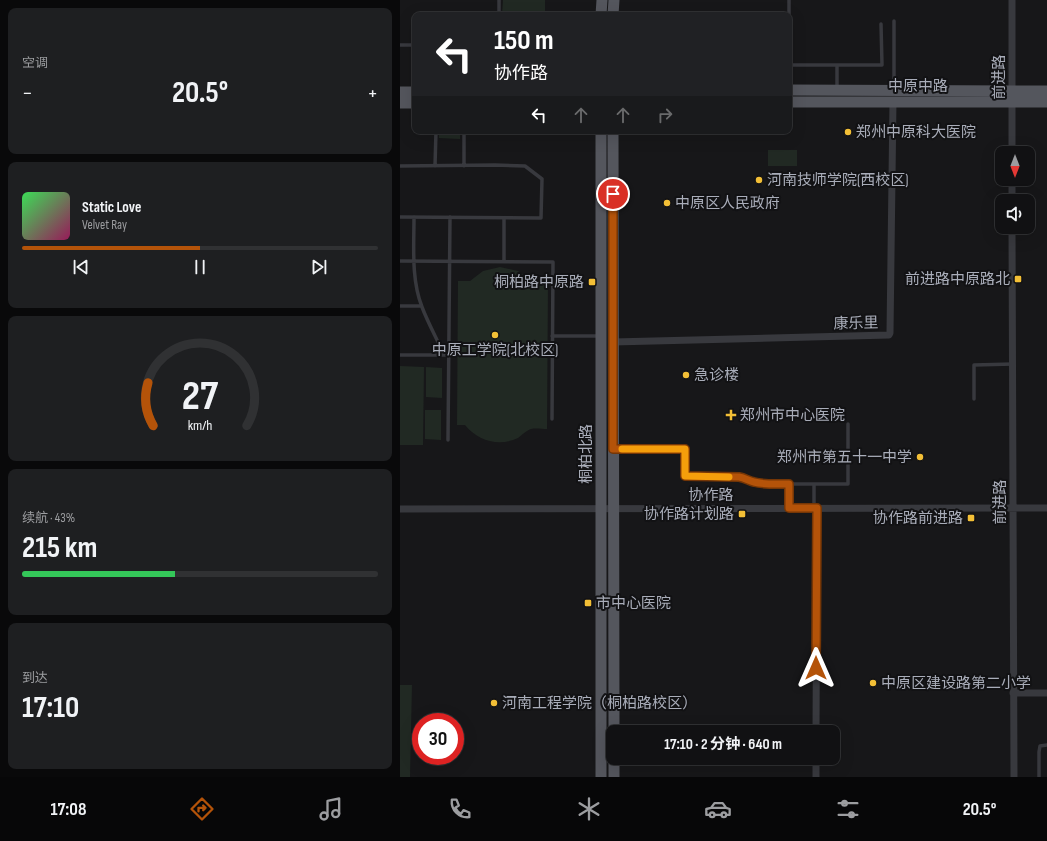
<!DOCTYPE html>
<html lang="zh">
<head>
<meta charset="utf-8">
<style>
	:root { --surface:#111113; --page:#1e1f21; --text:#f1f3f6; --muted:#9c9da0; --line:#303133; --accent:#b45309 }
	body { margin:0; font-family:"Sofia Sans Condensed","Noto Sans SC",sans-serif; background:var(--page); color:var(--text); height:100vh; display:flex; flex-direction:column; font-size:15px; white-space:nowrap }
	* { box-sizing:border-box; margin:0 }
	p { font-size:13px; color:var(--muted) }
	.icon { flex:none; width:22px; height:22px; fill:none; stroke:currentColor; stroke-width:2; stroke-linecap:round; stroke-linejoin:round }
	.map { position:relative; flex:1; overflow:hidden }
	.panel { display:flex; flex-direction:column; gap:8px; padding:8px; background:#09090a; width:400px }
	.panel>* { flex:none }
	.hud { position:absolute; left:12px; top:12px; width:380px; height:122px; border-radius:8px; box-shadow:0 4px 16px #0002,0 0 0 1px var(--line); background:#202124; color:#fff; overflow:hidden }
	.needle { width:26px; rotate:180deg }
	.tools { position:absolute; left:595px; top:146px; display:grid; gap:8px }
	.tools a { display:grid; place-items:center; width:40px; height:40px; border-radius:8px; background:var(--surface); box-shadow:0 4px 16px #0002,0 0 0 1px var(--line); font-size:20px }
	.speed { position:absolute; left:12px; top:713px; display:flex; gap:8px; font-size:20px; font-weight:700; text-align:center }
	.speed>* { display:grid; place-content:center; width:52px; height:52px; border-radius:50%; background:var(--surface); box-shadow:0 4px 16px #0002,0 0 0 1px var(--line); line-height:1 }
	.speed .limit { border:6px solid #d22; background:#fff; color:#111 }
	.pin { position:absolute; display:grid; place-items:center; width:34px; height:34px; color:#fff; margin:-17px; border:2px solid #fff; border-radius:50%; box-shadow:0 1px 4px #0007 }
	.me { position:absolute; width:44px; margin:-22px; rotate:0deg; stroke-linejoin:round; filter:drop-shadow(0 0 3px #0008) }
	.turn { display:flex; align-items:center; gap:14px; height:84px; padding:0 16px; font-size:18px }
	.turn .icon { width:52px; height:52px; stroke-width:2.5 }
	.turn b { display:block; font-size:28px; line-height:34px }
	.lanes { display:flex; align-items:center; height:38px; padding:0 16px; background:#0003; justify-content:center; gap:20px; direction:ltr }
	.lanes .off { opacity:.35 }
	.big { font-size:30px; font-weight:700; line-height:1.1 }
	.panel .widget { flex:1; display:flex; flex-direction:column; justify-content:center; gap:6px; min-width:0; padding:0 14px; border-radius:8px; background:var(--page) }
	.panel .dial { align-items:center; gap:0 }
	.dial svg { height:104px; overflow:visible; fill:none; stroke:var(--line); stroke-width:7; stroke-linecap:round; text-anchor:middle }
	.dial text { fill:var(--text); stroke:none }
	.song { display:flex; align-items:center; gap:12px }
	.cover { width:48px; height:48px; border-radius:6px; background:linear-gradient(135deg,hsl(130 70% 55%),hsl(330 70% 35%)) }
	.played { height:4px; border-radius:2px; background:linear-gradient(90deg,var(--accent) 50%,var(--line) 50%) }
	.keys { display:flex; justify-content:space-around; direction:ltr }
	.heat { display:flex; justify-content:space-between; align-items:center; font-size:22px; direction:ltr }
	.charge { height:6px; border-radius:3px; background:linear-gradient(90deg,#34c759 43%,var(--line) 0) }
	.trip { position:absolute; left:206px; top:725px; width:234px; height:40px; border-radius:8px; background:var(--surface); box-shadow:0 4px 16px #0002,0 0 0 1px var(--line); font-weight:700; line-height:40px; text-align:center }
	.tabs { display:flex; height:64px; justify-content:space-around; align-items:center; background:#070708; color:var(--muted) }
	.tabs .icon { width:28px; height:28px }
	.tabs .on { color:var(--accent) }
	.tabs b { font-size:18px; color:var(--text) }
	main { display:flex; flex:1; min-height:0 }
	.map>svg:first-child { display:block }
</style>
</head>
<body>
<main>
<section class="panel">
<div class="widget"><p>空调</p>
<div class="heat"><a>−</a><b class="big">20.5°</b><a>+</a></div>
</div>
<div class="widget">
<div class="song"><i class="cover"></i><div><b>Static Love</b><p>Velvet Ray</p></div></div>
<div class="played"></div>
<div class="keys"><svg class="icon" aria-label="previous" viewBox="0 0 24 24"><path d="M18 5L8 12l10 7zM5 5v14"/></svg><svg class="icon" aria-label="pause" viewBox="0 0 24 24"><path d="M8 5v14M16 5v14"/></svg><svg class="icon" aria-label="next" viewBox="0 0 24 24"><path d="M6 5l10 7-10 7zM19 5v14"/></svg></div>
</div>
<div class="widget dial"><svg viewBox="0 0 100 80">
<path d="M14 69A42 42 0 1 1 86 69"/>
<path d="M14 69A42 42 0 0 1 10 36" stroke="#b45309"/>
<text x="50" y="56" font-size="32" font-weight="700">27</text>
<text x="50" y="72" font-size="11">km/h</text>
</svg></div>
<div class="widget"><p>续航 · 43%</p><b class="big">215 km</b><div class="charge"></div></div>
<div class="widget"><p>到达</p><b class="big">17:10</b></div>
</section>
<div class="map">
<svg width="647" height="777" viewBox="0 0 647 777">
	<rect width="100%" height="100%" fill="#171719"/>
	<!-- green -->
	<path fill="#212923" d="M103,0h42v15h-43z
		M39,131h21v8l-21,-1z
		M368,150h29v16h-29z
		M100,267l18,4 14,11h16l-1,147c-5,0 -11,-1 -16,0 -4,1 -9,6 -13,9 -19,9 -40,3 -53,-13h-8l1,-144h12l13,-10z
		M0,366l24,1 -1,78h-23z
		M26,367l16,1v30l-16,-1z
		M25,410h16v30l-16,-1z
		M0,685h12l-2,92h-10z"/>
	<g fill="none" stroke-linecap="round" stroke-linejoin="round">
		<!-- service -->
		<path stroke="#38393e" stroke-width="3.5" d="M99,0v15
			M389,0v89
			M0,45h15
			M389,65h93l-1,-41
			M437,65v23
			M494,89v-68
			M64,131v35
			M0,166l95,-1 30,1 17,13 -1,39 -141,-1
			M35,166l1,-35
			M14,217c0,29 -3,62 8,90 6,16 15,32 22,48
			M0,261l153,1 -1,157
			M104,261v-43
			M0,306h21
			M152,336h47
			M0,355h45
			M574,399v-34l39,-1
			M48,440l2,-223
			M216,449h69v27l54,1c9,2 16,5 25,7h84v-60
			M389,484v24
			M414,484v24
			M639,777v-25l1,-6 7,-1"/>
		<!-- minor -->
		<path stroke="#38393e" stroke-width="7" d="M612,0v153
			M612,179v22
			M612,227l2,550
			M213,342l276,-7 1,-2 3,-232
			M0,509l647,-1
			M613,693h34
			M416,732l1,-224
			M416,777v-19"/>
		<!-- primary -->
		<path stroke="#54565d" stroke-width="11" d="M201,15l1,-15
			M213,15l1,-15
			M389,90l258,1
			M0,92h15
			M389,102h258
			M0,103h15
			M201,131v646
			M213,131l1,601
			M214,758v19"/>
	</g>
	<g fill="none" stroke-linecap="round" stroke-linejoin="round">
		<!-- route casing -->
		<g stroke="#753606" stroke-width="10">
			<path id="route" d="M213,194v255h72v27l54,1c6,1 10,4 15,5 11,3 23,2 35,2v24h28l-1,160"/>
		</g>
		<!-- route -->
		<use href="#route" stroke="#b45309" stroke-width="7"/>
		<!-- slow -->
		<path stroke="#f59e0b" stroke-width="7" d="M222,449h63v27l44,1"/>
	</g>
	<!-- markers -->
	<g fill="#f3bf36" stroke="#121214" stroke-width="1.5">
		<circle cx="448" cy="132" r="4"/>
		<circle cx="359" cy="180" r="4"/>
		<circle cx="267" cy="203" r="4"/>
		<rect x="614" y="275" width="8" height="8" rx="2"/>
		<rect x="188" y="278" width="8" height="8" rx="2"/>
		<circle cx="95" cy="335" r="4"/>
		<circle cx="286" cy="375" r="4"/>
		<path d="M329 409h4v4h4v4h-4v4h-4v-4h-4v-4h4z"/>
		<circle cx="520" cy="457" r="4"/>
		<rect x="338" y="510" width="8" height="8" rx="2"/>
		<rect x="567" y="514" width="8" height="8" rx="2"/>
		<rect x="184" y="599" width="8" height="8" rx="2"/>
		<circle cx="473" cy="683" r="4"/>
		<circle cx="94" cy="703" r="4"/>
	</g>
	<g text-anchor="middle" stroke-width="4" stroke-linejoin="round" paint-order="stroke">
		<!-- street labels -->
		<g font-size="15" fill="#a9adb9" stroke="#121214">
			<text transform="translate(599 77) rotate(-90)" y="5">前进路</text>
			<text x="518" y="91">中原中路</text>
			<text transform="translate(456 323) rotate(-1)" y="5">康乐里</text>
			<text transform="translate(186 454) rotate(-90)" y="5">桐柏北路</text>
			<text x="311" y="500">协作路</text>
			<text transform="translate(600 502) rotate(-90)" y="5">前进路</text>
		</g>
		<!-- poi labels -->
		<g font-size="15" fill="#a9adb9" stroke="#121214" text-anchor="start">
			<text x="456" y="137">郑州中原科大医院</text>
			<text x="367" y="185">河南技师学院(西校区)</text>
			<text x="275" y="208">中原区人民政府</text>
			<text x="610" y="284" text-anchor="end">前进路中原路北</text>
			<text x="184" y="287" text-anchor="end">桐柏路中原路</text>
			<text x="95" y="355" text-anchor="middle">中原工学院(北校区)</text>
			<text x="294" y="380">急诊楼</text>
			<text x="340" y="420">郑州市中心医院</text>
			<text x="512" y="462" text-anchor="end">郑州市第五十一中学</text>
			<text x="334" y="519" text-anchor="end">协作路计划路</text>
			<text x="563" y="523" text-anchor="end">协作路前进路</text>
			<text x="196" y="608">市中心医院</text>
			<text x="481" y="688">中原区建设路第二小学</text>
			<text x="102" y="708">河南工程学院（桐柏路校区）</text>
		</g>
	</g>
</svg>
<div class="tools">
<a><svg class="needle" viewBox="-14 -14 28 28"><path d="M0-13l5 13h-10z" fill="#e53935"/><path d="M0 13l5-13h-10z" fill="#9c9da0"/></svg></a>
<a><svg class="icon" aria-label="sound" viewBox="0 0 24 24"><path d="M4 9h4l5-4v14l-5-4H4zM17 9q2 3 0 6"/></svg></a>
</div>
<div class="speed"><div class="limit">30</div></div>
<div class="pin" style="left:213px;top:194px;background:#d93025"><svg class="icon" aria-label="arrive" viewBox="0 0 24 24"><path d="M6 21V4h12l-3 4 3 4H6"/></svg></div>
<svg class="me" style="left:416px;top:668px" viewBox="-20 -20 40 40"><path d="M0-17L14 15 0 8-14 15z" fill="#b45309" stroke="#fff" stroke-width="4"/></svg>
<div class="trip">17:10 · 2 分钟 · 640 m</div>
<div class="hud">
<div class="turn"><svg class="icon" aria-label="left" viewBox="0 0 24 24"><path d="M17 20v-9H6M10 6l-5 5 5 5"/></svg><div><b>150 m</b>协作路</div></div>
<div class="lanes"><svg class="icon" aria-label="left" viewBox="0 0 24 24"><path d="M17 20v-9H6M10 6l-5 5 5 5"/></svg><svg class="icon off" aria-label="ahead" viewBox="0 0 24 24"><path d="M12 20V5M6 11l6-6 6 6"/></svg><svg class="icon off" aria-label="ahead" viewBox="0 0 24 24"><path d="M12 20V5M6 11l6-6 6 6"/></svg><svg class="icon off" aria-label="right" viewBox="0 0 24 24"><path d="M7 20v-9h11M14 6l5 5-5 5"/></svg></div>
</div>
</div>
</main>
<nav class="tabs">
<b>17:08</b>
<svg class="icon on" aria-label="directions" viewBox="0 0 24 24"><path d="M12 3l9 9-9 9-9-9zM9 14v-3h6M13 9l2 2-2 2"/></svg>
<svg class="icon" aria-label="music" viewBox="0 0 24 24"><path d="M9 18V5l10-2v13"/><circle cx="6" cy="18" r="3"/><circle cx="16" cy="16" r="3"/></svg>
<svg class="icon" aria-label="phone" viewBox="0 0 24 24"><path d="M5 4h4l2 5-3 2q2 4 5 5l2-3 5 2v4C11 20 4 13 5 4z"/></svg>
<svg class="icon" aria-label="climate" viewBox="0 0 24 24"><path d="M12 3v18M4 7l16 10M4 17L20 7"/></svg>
<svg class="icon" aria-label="car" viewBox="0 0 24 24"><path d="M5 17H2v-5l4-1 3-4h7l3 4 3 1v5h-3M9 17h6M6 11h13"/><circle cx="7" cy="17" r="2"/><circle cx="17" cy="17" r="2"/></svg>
<svg class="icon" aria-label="filters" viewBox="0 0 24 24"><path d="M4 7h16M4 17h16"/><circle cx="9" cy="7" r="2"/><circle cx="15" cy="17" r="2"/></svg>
<b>20.5°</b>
</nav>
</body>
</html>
